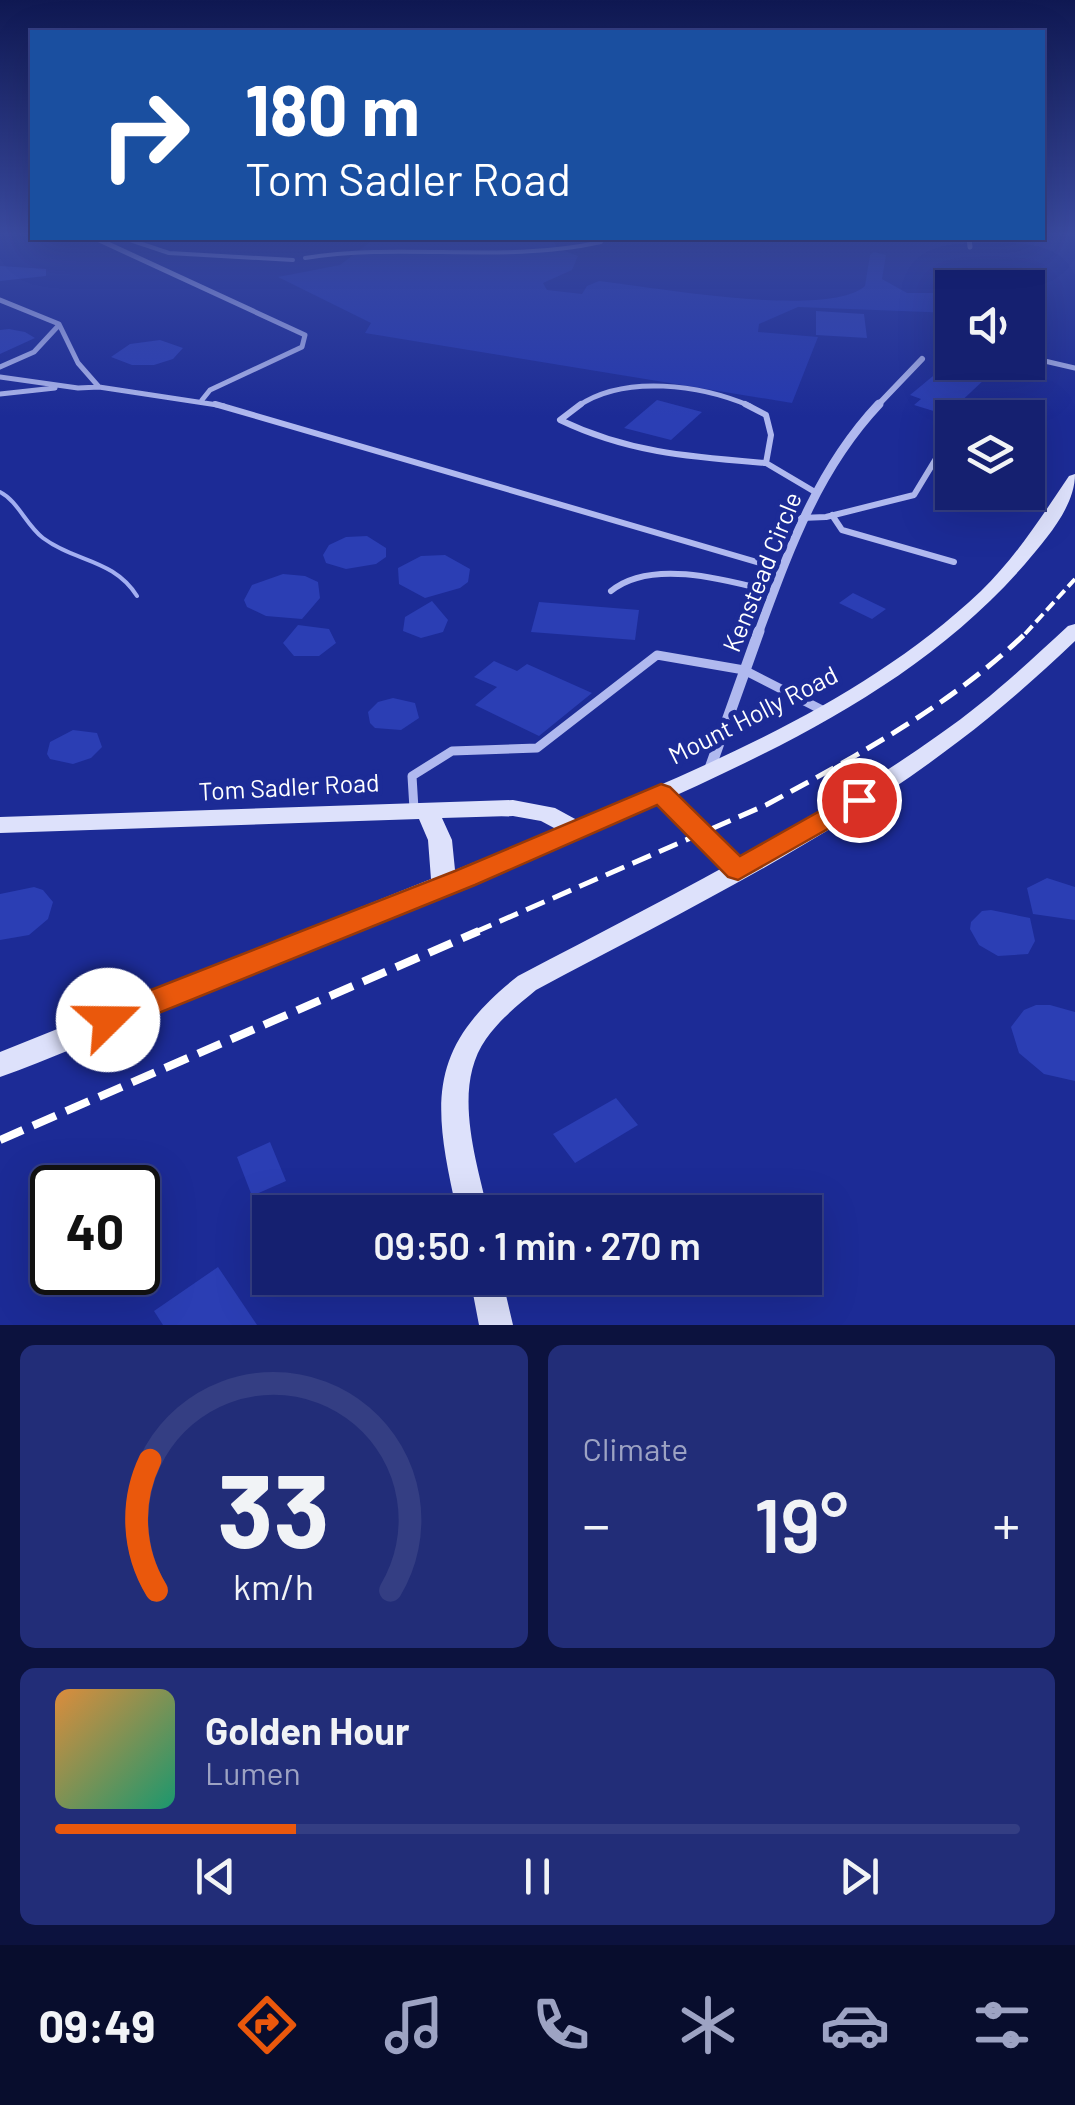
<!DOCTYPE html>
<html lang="en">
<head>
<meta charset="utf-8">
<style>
	:root { --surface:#152070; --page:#222d78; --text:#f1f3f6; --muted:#9da3c3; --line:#343e83; --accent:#ea580c }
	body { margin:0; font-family:Barlow,sans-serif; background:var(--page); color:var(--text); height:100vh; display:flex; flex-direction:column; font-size:38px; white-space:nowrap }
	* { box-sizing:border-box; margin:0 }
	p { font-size:32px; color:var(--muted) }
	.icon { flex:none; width:55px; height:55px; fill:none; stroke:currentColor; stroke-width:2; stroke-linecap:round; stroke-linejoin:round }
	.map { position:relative; height:1325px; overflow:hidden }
	.side { display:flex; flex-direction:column; gap:20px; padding:20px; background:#0c123e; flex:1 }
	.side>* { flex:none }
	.top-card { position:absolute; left:30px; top:30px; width:1015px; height:210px; border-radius:0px; box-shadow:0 10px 40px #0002,0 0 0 2px var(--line); background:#1a4fa0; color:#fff; overflow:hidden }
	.fabs { position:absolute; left:935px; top:270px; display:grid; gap:20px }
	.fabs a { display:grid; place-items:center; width:110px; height:110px; border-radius:0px; background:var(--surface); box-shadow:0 10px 40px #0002,0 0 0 2px var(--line); font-size:50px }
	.speed { position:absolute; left:30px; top:1165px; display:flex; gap:20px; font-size:50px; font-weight:700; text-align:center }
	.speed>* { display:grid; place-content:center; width:130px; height:130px; border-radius:50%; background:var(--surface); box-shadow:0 10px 40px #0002,0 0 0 2px var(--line); line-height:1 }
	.speed .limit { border:5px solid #111; border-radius:15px; background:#fff; color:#111 }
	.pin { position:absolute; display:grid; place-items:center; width:85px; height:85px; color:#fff; margin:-42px; border:5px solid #fff; border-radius:50%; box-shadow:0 2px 10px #0007 }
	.me { position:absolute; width:110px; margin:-55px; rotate:68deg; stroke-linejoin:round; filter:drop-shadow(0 0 8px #0008) }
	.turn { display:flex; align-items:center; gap:35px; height:210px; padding:0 50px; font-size:45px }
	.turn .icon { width:130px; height:130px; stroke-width:2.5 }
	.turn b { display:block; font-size:70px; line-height:85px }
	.big { font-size:75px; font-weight:600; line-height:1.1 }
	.side .card { flex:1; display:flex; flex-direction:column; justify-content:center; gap:15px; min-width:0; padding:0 35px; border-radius:15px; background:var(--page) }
	.side .dial { align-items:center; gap:0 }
	.dial svg { height:260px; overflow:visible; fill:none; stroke:var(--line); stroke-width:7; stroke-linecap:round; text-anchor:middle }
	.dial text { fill:var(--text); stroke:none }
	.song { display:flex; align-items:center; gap:30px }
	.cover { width:120px; height:120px; border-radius:15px; background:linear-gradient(135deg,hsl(30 70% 55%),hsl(160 70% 35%)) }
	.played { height:10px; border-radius:5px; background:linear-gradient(90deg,var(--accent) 25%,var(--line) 25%) }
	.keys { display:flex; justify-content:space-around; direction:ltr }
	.heat { display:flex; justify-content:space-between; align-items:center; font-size:55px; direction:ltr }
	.side .tiles { flex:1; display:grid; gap:20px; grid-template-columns:1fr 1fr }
	.card:last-child { grid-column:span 2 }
	.trip { position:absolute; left:252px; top:1195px; width:570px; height:100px; border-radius:0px; background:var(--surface); box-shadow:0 10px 40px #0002,0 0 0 2px var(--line); font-weight:600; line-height:100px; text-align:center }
	.dock { display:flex; height:160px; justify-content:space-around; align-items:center; background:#080d2d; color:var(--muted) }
	.dock .icon { width:70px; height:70px }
	.dock .on { color:var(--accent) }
	.dock b { font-size:45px; color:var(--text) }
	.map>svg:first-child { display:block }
</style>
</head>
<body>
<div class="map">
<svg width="1075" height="1325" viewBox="0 0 1075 1325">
	<rect width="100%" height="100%" fill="#1c2b96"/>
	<!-- green -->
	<path fill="#2538af" d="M366,238h186l5,10 21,8 -6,14 -29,13 4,7 35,4 5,-8 12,-5c54,6 228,38 266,5l5,-31 4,-3 12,3 -4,24 25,14h45v20l-154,-6 -39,17 -1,8 60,5 -26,66 -427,-70 6,-10 -93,-46 62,-12 30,-23z"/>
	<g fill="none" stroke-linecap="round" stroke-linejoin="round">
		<!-- stream -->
		<path stroke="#a3aff1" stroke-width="4" d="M124,238l45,15 124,7
			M305,258c99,-16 198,6 296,-16
			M0,492c18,9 26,33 43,46 32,24 71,21 94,58"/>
	</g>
	<!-- building -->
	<path fill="#2b3eb4" d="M0,266l46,3v7l-46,5z
		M816,311l48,3 3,24 -51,-3z
		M9,329l16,3 10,6 -35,16v-24z
		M160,340l23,8 -10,11 -19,6h-22l-21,-8 19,-13z
		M950,362h53l-49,46 -6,-2 -8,7 -26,-8 7,-6 -11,-4z
		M657,400l45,12 -31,28 -47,-12z
		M367,536l19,12v9l-10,7 -30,5 -20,-6 -3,-8 6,-10 17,-8z
		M445,555l25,14 -2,13 -8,6 -35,10 -26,-14 -1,-16 23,-12z
		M283,574l22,2 13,6 2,16 -18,21 -36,-3 -19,-9 -3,-7 8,-15z
		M853,593l33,16 -14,10 -33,-16z
		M432,601l16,19 -5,12 -22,6 -18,-7 2,-14z
		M539,602l100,8 -4,30 -104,-8z
		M298,625l31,4 7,14 -17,13h-25l-11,-13z
		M494,661l23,10 10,-7 65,29 -53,43 -64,-31 22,-18 -23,-10z
		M393,698l22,5 4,15 -18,12 -26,-2 -5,-5 -2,-11 10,-10z
		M73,730l24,3 5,14 -11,11 -18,6 -23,-5 -3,-5 3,-12z
		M1047,878l28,9v33l-42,-6 -6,-26z
		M34,887l9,3 10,12 -5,17 -19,16 -29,5v-46z
		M991,910l39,8 5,23 -7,13 -30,2 -19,-11 -9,-16 1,-7 11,-11z
		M1036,1005h14l25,7v69l-31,-7 -25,-21 -8,-26 13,-17z
		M616,1098l22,27 -63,38 -22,-29z
		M270,1142l16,39 -34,15 -15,-39z
		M218,1267l39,58h-94l-9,-14z"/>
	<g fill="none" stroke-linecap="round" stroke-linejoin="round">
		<!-- lane-far2 -->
		<path stroke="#b0b9ef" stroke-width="5" d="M95,238l210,97 -3,12 -92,43 -8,10
			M969,238l1,9
			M0,300l59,24 19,39 21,24 125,19
			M1028,340l8,19 39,9
			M0,367l34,-15 25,-27
			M0,377l78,11 21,-1
			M0,394l55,-6
			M578,406c47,-32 123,-21 172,0"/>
		<!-- lane-far1 -->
		<path stroke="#b0b9ef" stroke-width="6" d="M215,404l566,165
			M581,404l-21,16c69,33 131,37 206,43
			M745,404l21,11 5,20 -5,28
			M766,463l49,29
			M832,515l10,15 112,32
			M801,518l25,-1 88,-22 23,-38
			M611,591c40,-33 116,-11 162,1"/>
		<!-- lane -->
		<path stroke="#b0b9ef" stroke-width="9" d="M414,809l-2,-33 40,-25 85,-3 120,-93 87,15 80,41"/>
		<!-- street-far2 -->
		<path stroke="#b0b9ef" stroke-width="6" d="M877,406l45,-47"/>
		<!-- street-far1 -->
		<path stroke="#b0b9ef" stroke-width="9" d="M758,634c31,-84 59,-164 121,-230"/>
		<!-- street -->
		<path stroke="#b0b9ef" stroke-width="11" d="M709,771l50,-140
			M661,793l77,77"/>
		<!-- secondary -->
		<path fill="#dde1fb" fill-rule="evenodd" d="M1075,474c0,33 -29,65 -50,90 -101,116 -239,182 -377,244 -127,57 -254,106 -383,158 -89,35 -175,79 -265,111v-25l431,-173 -3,-39 -9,-21 -419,14v-16l513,-17 42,8 22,12c142,-59 291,-122 404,-229 35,-34 61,-75 88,-115zM513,816l28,5 15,8 -101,41 -3,-30 -10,-22z
			M1075,624v17c-37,35 -75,69 -116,100 -130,100 -279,172 -423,249 -18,15 -36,29 -50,49 -34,48 -10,120 2,173h-31c-24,-107 -32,-163 61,-236 144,-76 290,-148 422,-242 46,-32 87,-70 128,-108z
			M470,1278h32l11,47h-34z"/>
		<!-- rail-far2 -->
		<path stroke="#fff" stroke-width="4" stroke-dasharray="11 5" stroke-linecap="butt" d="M1025,634l50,-55"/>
		<!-- rail-far1 -->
		<path stroke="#fff" stroke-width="5" stroke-dasharray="20 9" stroke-linecap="butt" d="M473,933l293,-128c92,-50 186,-100 262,-174"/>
		<!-- rail -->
		<path stroke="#fff" stroke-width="8" stroke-dasharray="25 11" stroke-linecap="butt" d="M0,1140l479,-209"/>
	</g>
	<!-- sky -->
	<linearGradient id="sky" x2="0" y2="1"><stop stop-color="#0f1852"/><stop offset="0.56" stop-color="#3a4aa0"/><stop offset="1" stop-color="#3a4aa0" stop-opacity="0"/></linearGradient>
	<rect width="1075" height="417" fill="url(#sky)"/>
	<!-- route -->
	<path fill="#ea580c" stroke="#983908" stroke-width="2.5" d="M661,784l9,3 70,69 110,-62h18l4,6 -4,6 -130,74 -10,-3 -71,-72 -182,80 -356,144 -11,3 -11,-3 -4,-9 4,-9 358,-140z"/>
	<g text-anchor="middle" stroke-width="10" stroke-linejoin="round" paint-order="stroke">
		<!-- street labels -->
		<g font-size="25" fill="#fff" stroke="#1c2b96">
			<text transform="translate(762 572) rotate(-68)" y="9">Kenstead Circle</text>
			<text transform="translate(753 715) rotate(-27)" y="9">Mount Holly Road</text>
			<text transform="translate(289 787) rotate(-3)" y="9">Tom Sadler Road</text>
		</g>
	</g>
</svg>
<div class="fabs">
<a><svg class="icon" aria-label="sound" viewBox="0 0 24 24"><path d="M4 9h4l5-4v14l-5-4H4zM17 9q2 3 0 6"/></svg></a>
<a><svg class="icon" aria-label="layers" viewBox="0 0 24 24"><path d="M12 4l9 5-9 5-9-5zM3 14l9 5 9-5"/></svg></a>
</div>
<div class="speed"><div class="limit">40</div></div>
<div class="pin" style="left:859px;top:800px;background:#d93025"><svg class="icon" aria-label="arrive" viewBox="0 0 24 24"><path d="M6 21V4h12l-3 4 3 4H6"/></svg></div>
<svg class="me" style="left:108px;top:1020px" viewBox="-20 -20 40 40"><circle r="19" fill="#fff"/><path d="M0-13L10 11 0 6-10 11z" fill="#ea580c"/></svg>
<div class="trip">09:50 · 1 min · 270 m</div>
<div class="top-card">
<div class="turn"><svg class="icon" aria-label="right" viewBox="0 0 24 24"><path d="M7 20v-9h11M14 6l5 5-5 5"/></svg><div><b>180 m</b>Tom Sadler Road</div></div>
</div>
</div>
<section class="side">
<div class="tiles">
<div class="card dial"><svg viewBox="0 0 100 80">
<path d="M14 69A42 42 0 1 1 86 69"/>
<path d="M14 69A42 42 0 0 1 12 29" stroke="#ea580c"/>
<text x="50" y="56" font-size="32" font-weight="700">33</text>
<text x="50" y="72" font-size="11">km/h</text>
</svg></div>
<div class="card"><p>Climate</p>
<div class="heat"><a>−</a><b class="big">19°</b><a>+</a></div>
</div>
<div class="card">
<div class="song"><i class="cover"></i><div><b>Golden Hour</b><p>Lumen</p></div></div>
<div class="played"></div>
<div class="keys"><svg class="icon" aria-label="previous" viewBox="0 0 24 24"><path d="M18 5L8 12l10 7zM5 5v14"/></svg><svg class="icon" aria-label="pause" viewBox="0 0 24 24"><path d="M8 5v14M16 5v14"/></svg><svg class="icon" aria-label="next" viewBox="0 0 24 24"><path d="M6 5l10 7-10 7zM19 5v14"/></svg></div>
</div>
</div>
</section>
<nav class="dock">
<b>09:49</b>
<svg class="icon on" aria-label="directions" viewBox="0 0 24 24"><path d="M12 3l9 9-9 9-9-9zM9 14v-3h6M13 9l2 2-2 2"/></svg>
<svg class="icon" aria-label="music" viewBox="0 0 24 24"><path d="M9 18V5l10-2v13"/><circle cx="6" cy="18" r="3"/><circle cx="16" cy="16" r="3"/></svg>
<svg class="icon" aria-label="phone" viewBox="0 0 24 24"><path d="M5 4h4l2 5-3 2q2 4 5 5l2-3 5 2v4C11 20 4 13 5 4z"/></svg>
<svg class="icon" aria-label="climate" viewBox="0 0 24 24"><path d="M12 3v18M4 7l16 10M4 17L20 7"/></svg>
<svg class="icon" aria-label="car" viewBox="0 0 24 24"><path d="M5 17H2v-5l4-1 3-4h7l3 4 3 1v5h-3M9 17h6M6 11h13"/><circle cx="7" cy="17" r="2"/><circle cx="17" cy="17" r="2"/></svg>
<svg class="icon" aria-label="filters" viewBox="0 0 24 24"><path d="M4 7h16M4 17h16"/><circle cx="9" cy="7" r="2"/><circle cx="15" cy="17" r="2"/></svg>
</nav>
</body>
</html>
